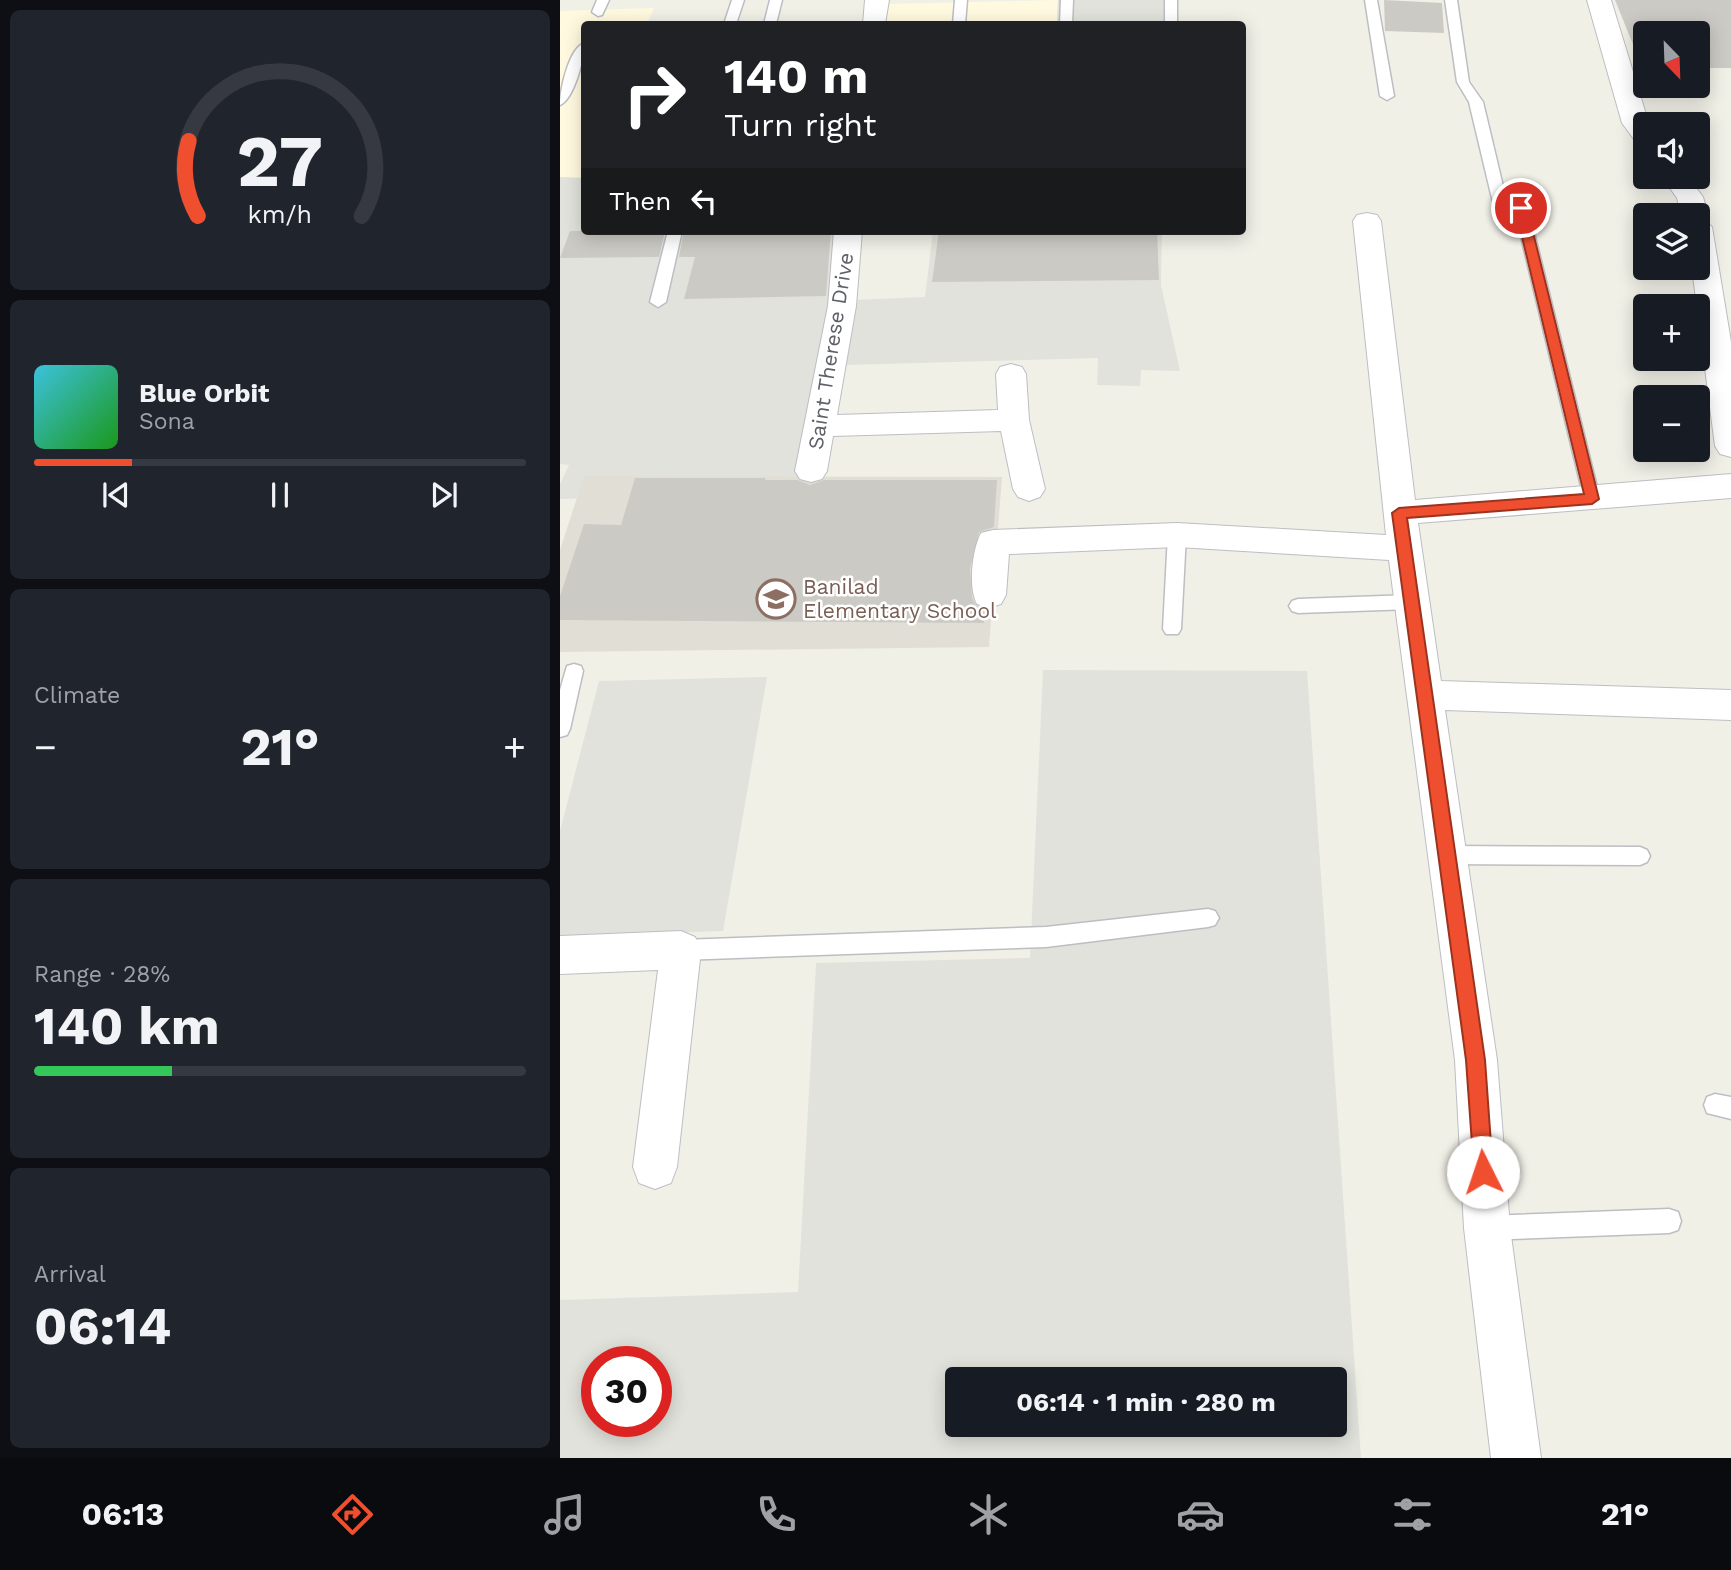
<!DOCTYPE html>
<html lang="en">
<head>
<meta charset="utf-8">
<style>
	:root { --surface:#171b24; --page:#20242c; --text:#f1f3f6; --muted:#9ea1a6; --line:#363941; --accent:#f04f2f }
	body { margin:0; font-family:"Work Sans",sans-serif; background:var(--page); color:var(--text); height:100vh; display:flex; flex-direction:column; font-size:26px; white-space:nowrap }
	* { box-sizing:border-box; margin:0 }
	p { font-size:23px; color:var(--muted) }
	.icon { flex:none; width:38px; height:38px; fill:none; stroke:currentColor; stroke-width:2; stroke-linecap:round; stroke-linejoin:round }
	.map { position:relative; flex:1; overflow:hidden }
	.details { display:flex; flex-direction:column; gap:10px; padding:10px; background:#0d0f14; width:560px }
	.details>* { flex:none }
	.hud { position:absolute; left:21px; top:21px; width:665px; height:214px; border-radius:7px; box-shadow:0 4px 18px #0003; background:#202124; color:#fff; overflow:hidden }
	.needle { width:46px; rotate:157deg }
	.fabs { position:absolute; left:1073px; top:21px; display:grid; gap:14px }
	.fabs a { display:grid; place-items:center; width:77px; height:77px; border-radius:7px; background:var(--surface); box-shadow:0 4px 18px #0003; font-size:35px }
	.speed { position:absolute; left:21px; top:1346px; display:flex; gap:14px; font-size:35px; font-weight:700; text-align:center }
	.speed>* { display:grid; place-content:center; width:91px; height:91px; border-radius:50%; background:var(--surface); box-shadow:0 4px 18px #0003; line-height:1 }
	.speed .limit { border:10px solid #d22; background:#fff; color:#111 }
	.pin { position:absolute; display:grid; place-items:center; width:60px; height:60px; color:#fff; margin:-30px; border:4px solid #fff; border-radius:50%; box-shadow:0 2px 7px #0007 }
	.me { position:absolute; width:77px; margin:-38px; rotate:356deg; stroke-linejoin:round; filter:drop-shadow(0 0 5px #0008) }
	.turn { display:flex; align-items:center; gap:24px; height:147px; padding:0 28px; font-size:32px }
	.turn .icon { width:91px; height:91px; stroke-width:2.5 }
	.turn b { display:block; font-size:49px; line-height:60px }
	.then { display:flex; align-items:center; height:66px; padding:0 28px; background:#0003; gap:14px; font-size:26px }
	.big { font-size:52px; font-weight:700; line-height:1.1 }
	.details .widget { flex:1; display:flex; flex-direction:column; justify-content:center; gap:10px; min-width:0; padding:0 24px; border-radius:10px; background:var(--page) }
	.details .dial { align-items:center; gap:0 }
	.dial svg { height:182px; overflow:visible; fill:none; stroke:var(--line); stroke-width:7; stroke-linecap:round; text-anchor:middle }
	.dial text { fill:var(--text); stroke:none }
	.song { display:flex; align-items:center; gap:21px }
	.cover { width:84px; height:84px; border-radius:10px; background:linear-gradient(135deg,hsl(190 70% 55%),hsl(120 70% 35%)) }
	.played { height:7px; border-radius:4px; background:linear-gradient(90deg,var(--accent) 20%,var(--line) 20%) }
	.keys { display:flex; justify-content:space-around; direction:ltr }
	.heat { display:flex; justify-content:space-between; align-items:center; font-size:38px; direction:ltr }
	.charge { height:10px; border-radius:5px; background:linear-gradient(90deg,#34c759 28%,var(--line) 0) }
	.trip { position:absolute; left:385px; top:1367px; width:402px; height:70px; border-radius:7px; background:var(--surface); box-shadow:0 4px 18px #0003; font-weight:700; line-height:70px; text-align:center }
	.tabs { display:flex; height:112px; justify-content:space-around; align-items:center; background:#090b0e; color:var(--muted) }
	.tabs .icon { width:49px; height:49px }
	.tabs .on { color:var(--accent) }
	.tabs b { font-size:32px; color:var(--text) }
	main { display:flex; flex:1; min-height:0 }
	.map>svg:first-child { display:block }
</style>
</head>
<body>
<main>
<section class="details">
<div class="widget dial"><svg viewBox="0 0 100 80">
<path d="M14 69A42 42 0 1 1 86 69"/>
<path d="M14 69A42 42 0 0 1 10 36" stroke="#f04f2f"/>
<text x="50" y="56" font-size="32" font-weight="700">27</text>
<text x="50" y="72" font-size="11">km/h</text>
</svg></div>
<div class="widget">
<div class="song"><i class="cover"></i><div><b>Blue Orbit</b><p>Sona</p></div></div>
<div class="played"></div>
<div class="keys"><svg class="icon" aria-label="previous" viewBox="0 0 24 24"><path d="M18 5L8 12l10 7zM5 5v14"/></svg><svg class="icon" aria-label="pause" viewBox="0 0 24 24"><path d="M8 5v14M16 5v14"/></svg><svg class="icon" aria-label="next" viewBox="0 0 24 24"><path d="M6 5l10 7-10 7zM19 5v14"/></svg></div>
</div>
<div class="widget"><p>Climate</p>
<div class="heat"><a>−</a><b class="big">21°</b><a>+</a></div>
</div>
<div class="widget"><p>Range · 28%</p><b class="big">140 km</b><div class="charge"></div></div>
<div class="widget"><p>Arrival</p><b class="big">06:14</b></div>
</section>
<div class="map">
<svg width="1171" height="1458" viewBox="0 0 1171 1458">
	<rect width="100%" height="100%" fill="#f1f0e7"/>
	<!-- commercial -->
	<path fill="#fffadf" d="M498,0l-1,24h-174l3,-20z
		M94,8l-7,16h-63v150l-1,4 -23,-1v-166z"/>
	<!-- industrial -->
	<path fill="#e2e2dc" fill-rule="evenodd" d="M498,0h106v24h-107z
		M24,174v57h259l-45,261 -238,7v-15l9,-19 -9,-1v-287l22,1z
		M373,231h229l-1,54 19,86 -39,-1 -1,16 -43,-1 1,-27 -253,7 6,-65 74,-3z
		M483,670l264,1 54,787h-801v-158l238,-8 18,-329 214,-5zM37,1362h59v59h-59zM397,1379h378v45h-378z
		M207,677l-44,254 -163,5v-105l39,-150z"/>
	<!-- education -->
	<path fill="#e1dfd5" d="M24,476l418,1 -13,170 -429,5v-102z"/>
	<!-- building -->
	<path fill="#cccac4" d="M824,0l58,3 2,30 -59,-2z
		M1055,0h116v68h-33v-35h-53l-2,36z
		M10,231h95l-6,26 -99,1z
		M124,231h147l-5,65 -142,3 11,-42h-16z
		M379,231h218l2,49 -227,2z
		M75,478h130v2h33l12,5 14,-5h173l-3,47 -15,5 -9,37 2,29 4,8 9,3 -1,14 -424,-3v-24l24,-72 37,1z"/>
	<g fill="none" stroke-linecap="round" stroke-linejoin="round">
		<!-- service casing -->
		<g stroke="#bcbec3" stroke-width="3">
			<path id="service" d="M37,0h12l-7,15 -4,1 -6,-4z
				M172,0h12l-8,24h-12z
				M210,0h12l-6,24h-12z
				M395,0h12l-2,24h-12z
				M501,0h12l-1,24h-12z
				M605,0h12v24h-12z
				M805,0h12l17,96 -7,4 -7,-4z
				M885,0h12l12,82 14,20 24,101 14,1 7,4 72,291 -8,6 -8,-6 -69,-287 -14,-1 -7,-4 -25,-105 -12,-20z
				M24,43c1,14 -10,56 -24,62 0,-16 9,-56 24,-62z
				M108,231h14l-16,71 -8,5 -8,-5z
				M617,529l6,1 3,5 -5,94 -3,5h-12l-3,-5 5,-94 3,-5z
				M851,595l6,2 3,5 -3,5 -6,2 -113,4 -6,-2 -3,-5 3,-5 6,-2z
				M14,664l7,2 2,5 -13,58 -3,6 -7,2v-47l7,-24z
				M887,846l193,1 7,3 3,6 -3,6 -7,3 -193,-1 -7,-3 -3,-6 3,-6z
				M648,909l7,2 4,7 -4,7 -7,2 -162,20 -365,13 -8,-3 -3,-7 3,-7 8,-3 365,-13z
				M1155,1094l16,3v22l-24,-6 -3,-8 3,-8z
				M1109,1209l9,3 3,9 -3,9 -9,3 -182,7 -9,-3 -3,-9 3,-9 9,-3z"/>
		</g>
		<!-- minor casing -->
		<g stroke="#bcbec3" stroke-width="2">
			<path id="minor" d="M305,0h24l-4,24h-22z
				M1027,0h24l38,124h-4v21l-9,-3 -14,-19z
				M1102,177h26l15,20 5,18 -4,5 8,7 19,115v115l-11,-3 -5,-8 -23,-178h6v-53h-17l-4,-17z
				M807,213l10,2 4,6 34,279 316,-26v24l-313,25 23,158 290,9v30l-286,-10 52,350 13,168 31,230h-50l-27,-230 -9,-168 -66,-500 -212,-13 -168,7 -3,41 -5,9 -12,4 -12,-4c-9,-16 -5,-54 4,-71l12,-3 184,-7 209,12 -33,-314 4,-6z
				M274,231h28l-6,75 -19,109 161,-5 -2,-36 4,-7 11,-3 11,3 4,7 3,46 16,69 -5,8 -11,4 -11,-4 -5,-8 -12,-58 -168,5 -6,35 -5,8 -11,3 -11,-3 -5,-8 33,-165z
				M121,931l14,6 6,13 -24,217 -6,16 -16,6 -16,-6 -6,-16 25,-197 -98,4v-38z"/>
		</g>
		<!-- service -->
		<use href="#service" fill="#fff" fill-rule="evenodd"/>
		<!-- minor -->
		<use href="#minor" fill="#fff" fill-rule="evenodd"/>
	</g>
	<!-- route -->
	<path fill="#f04f2f" stroke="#9c331f" stroke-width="2" d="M961,204l6,4 72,291 -7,5 -185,14 78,542 8,112 -3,7 -7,3 -7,-3 -2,-7 -8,-112 -74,-547 7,-5 185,-14 -69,-286z"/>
	<!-- icons -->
	<defs>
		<g id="school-ring" transform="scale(2.0125)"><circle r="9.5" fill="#fff" stroke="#8d6e63" stroke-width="1.5"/><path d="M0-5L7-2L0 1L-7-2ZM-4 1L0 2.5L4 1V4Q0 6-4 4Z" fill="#8d6e63"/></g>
	</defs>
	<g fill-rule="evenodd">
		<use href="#school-ring" x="216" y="599"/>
	</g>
	<g text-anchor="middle" stroke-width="5" stroke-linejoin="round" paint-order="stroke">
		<!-- street labels -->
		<g font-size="21" fill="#5e6268" stroke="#fff">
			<text transform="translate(271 351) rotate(-81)" y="7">Saint Therese Drive</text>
		</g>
		<!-- education labels -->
		<g font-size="21" fill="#785e54" stroke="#fff" text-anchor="start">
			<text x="243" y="594">Banilad<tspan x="243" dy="24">Elementary School</tspan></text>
		</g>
	</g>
</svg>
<div class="fabs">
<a><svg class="needle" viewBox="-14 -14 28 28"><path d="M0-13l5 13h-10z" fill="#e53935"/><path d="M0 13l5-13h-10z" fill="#9ea1a6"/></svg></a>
<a><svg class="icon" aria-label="sound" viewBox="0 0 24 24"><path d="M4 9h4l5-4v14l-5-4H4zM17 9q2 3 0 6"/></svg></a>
<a><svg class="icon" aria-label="layers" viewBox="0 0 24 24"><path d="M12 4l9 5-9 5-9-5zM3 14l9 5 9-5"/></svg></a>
<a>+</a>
<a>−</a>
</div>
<div class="speed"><div class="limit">30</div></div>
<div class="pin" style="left:961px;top:208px;background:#d93025"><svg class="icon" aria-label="arrive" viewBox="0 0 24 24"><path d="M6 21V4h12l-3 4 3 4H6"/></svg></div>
<svg class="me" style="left:923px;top:1172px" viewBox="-20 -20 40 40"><circle r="19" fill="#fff"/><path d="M0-13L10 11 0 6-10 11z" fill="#f04f2f"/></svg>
<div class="trip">06:14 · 1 min · 280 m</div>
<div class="hud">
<div class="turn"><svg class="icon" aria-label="right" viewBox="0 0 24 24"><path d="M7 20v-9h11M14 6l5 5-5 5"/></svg><div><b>140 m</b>Turn right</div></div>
<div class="then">Then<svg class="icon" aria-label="left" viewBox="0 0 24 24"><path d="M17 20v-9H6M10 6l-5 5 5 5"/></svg></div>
</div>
</div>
</main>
<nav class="tabs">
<b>06:13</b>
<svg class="icon on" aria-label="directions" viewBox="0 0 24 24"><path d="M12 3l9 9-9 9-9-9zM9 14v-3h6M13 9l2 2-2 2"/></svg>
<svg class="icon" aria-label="music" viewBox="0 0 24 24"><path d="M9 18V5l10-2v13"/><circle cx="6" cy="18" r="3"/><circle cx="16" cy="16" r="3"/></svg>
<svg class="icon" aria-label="phone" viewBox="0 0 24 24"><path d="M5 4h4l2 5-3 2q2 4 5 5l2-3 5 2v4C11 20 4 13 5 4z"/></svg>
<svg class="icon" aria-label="climate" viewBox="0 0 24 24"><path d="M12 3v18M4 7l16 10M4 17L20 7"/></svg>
<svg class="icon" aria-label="car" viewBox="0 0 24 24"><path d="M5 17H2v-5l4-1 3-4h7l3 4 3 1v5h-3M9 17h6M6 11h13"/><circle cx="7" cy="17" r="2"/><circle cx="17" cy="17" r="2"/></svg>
<svg class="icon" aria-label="filters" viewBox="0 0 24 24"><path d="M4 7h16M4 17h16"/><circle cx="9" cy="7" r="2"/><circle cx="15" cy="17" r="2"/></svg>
<b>21°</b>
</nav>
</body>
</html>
